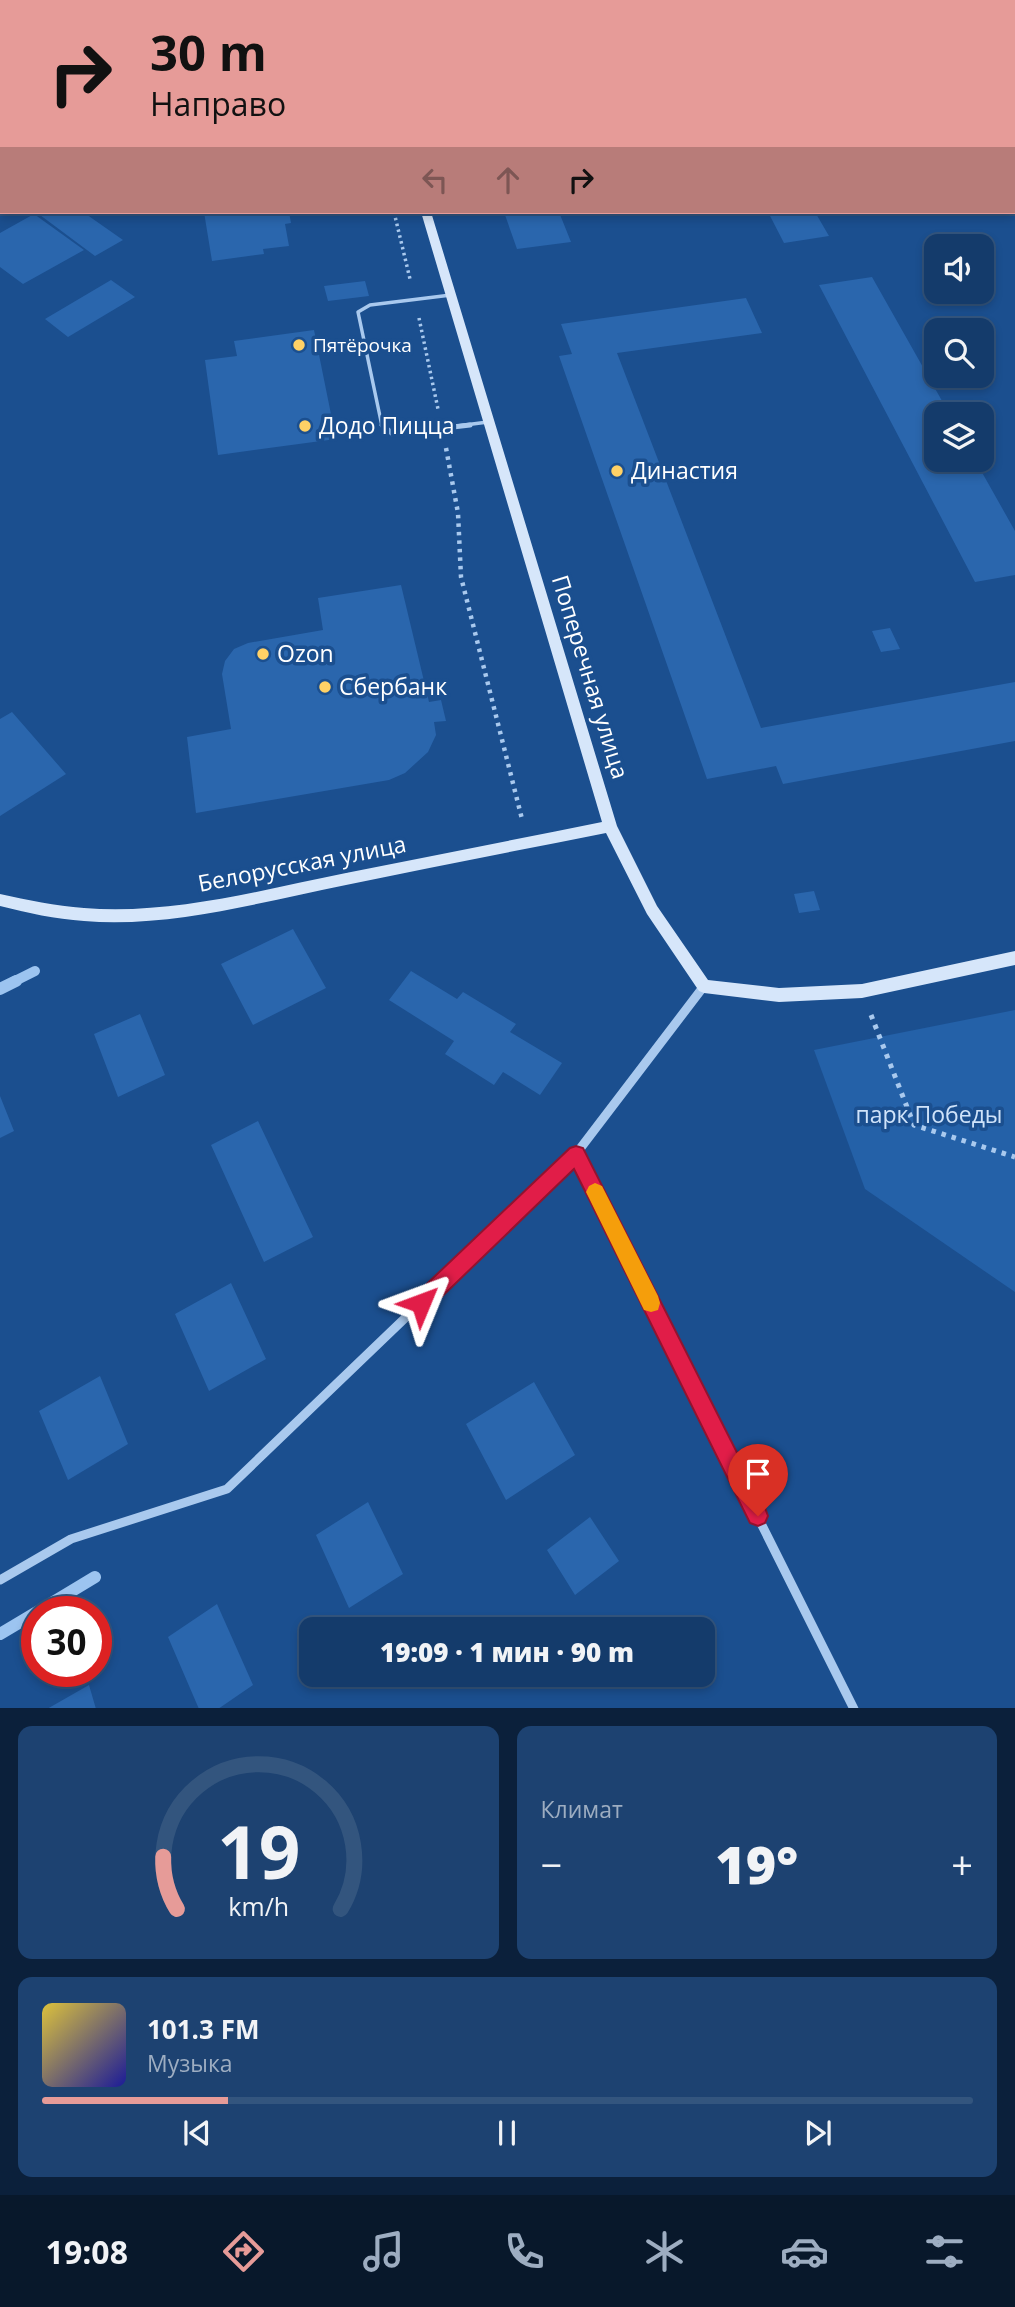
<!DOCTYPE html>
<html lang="ru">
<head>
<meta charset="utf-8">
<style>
	:root { --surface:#143b6b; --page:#1d4271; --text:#f1f3f6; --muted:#9dadc1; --line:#33557e; --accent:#e69b98 }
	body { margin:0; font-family:"Open Sans",sans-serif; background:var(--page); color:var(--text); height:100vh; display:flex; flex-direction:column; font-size:26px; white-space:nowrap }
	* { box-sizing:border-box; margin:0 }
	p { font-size:23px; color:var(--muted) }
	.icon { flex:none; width:38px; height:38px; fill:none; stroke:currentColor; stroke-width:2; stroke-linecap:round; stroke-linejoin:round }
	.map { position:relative; height:1708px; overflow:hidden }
	.sheet { display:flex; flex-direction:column; gap:18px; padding:18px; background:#0b203b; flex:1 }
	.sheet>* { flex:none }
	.top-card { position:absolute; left:0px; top:0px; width:1015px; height:214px; box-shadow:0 4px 10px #0003,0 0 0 2px var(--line); background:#e69b98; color:#111; overflow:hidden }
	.controls { position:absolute; left:924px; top:234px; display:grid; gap:14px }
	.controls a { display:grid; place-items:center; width:70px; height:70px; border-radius:14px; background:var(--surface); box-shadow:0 4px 10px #0003,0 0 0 2px var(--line); font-size:35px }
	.speed { position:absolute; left:21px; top:1596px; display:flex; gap:14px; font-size:35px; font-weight:700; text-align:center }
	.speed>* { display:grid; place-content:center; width:91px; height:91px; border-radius:50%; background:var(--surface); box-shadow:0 4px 10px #0003,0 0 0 2px var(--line); line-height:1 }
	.speed .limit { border:10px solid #d22; background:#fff; color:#111 }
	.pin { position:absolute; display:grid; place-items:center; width:60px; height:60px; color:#fff; margin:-72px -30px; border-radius:50% 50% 50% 0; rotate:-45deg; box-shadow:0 0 7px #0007 }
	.pin .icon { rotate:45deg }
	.me { position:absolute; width:77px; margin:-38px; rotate:46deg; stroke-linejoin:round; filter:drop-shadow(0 0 5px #0008) }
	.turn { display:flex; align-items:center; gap:24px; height:147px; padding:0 35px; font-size:32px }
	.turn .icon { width:91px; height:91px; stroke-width:2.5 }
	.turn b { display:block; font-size:49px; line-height:60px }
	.lanes { display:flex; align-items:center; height:66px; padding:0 35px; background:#0003; justify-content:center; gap:35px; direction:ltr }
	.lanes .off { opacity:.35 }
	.big { font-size:52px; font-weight:800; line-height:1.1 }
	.sheet .tile { flex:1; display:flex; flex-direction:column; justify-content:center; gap:10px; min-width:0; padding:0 24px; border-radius:14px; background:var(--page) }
	.sheet .dial { align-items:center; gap:0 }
	.dial svg { height:182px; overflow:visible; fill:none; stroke:var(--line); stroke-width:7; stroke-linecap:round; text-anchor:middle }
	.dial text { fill:var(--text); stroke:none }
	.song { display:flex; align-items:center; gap:21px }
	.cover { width:84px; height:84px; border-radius:10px; background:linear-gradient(135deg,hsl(50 70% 55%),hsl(240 70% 35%)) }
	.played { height:7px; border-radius:4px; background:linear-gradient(90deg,var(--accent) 20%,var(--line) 20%) }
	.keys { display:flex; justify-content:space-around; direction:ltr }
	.heat { display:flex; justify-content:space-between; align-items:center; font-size:38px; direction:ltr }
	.sheet .tiles { flex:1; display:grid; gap:18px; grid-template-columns:1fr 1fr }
	.tile:last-child { grid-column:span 2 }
	.trip { position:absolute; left:299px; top:1617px; width:416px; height:70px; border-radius:14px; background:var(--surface); box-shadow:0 4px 10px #0003,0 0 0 2px var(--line); font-weight:800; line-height:70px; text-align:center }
	.dock { display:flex; height:112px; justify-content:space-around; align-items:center; background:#08182b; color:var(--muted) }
	.dock .icon { width:49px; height:49px }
	.dock .current { color:var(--accent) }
	.dock b { font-size:32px; color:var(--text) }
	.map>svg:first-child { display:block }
</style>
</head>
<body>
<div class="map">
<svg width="1015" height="1709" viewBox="0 0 1015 1709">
	<rect width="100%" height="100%" fill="#1b4f8f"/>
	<!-- green -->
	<path fill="#2461a8" d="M1015,1010v282l-150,-103 -51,-139z"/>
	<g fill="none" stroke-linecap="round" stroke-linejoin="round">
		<!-- stream-far1 -->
		<path stroke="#9cc4f0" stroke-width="10" d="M13,982l22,-11"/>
		<!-- stream -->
		<path stroke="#9cc4f0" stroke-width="12" d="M0,989l16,-8
			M37,1612l58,-35
			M0,1634l37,-22"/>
	</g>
	<!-- building -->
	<path fill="#2a66ad" d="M46,212h37l40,28 -28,16 -55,-41z
		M204,212h85l2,11 -6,1 4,22 -26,3 1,5 -52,7z
		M504,212h55l12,30 -54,7z
		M768,212h47l14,24 -45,7z
		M34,214l50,36 -61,34 -23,-17v-34z
		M872,277l78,138h-14v45h39l40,71v44l-40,7 -156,-297z
		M111,280l24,17 -67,40 -23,-18z
		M365,281l4,15 -41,5 -4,-15z
		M746,298l16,35 -145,20 144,375 254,-46v59l-232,43 -7,-18 -69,13 -148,-423 13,-2 -11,-30z
		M314,330l22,109 -118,16 -13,-95 32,-4 -3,-15z
		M401,585l28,117 12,-2 5,21 -12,1 2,13 -8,17 -23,21 -16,7 -193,33 -9,-76 44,-8 -9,-55 3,-13 9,-12 14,-6 75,-13 -5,-32z
		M890,628l10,21 -19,3 -9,-21z
		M12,712l54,62 -66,42v-97z
		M814,891l6,19 -21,3 -5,-19z
		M293,929l33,59 -73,37 -32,-61z
		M411,971l46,28 6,-7 53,32 -6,8 52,31 -22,32 -37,-23 -9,13 -49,-31 9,-13 -65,-41z
		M140,1014l25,61 -47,22 -24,-63z
		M0,1096l14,35 -14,7z
		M258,1121l55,116 -49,25 -53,-117z
		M231,1283l35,76 -57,32 -34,-77z
		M100,1376l28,68 -60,36 -29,-69z
		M534,1382l41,73 -69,45 -40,-76z
		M368,1502l35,72 -54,34 -33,-73z
		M590,1517l29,44 -44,34 -28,-45z
		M217,1604l36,81 -35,24h-19l-31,-72z
		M89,1685l7,24h-49z"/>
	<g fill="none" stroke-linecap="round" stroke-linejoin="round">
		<!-- path-far2 -->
		<path stroke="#a9c9ee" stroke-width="3.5" stroke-dasharray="2.5 3.5" stroke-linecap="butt" d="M394,212l16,67
			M419,318l19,91"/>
		<!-- path-far1 -->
		<path stroke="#a9c9ee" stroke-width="4.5" stroke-dasharray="3.5 5" stroke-linecap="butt" d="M446,448l12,65 3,64 61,242"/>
		<!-- path -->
		<path stroke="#a9c9ee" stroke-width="5" stroke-dasharray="4.5 6" stroke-linecap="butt" d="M871,1015l43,110 101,32"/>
		<!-- lane-far1 -->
		<path stroke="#a9c9ee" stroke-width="3.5" d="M382,426l-24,-114 12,-7 81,-10
			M457,426l31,-4"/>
		<!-- lane -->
		<path stroke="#a9c9ee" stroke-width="5" d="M382,425l11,9 77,-9"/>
		<!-- street -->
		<path stroke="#a9c9ee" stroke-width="9" d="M704,986l-128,168 278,555
			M0,1580l71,-41 156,-50 349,-335"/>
		<!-- secondary -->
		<path fill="#d6e6fa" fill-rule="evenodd" d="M358,0h8l1,2h-8z
			M421,212h10l186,614 40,80 51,74 71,8 83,-4 153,-33v14l-153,33 -83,4 -75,-9 -5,-2 -52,-77 -41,-81c-86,17 -173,34 -260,52 -86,17 -174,43 -262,36 -29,-2 -56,-8 -84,-15v-12c28,6 55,12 84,14 88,7 177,-18 262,-35 86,-17 171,-34 256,-51z"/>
	</g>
	<!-- route -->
	<path fill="#e11d48" stroke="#92132f" stroke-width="2" d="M576,1146l7,2 182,360 3,8 -3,7 -7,3 -8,-3 -176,-354 -146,141 -7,3 -7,-3 -2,-7 2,-7 156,-148z"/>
	<!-- slow -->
	<path fill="#f59e0b" d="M595,1183l7,3 56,110 2,7 -2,7 -7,2 -7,-2 -55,-112 -3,-6 3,-6z"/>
	<!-- markers -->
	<g fill="#ffd166" stroke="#1b4f8f" stroke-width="2.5">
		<circle cx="299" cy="345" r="7"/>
		<circle cx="305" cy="426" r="7"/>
		<circle cx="617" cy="471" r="7"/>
		<circle cx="263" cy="654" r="7"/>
		<circle cx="325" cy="687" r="7"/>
	</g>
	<g text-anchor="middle" stroke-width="7" stroke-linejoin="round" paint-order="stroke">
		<!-- far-poi labels -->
		<g font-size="19" fill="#fff" stroke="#1b4f8f" text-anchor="start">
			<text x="313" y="352">Пятёрочка</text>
		</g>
		<!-- poi labels -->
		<g font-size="23" fill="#fff" stroke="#1b4f8f" text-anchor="start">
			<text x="319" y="434">Додо Пицца</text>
			<text x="631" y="479">Династия</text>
			<text x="277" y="662">Ozon</text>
			<text x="339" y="695">Сбербанк</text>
		</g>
		<!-- street labels -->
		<g font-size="23" fill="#fff" stroke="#1b4f8f">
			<text transform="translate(590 677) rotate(73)" y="8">Поперечная улица</text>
			<text transform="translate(302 864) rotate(-11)" y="8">Белорусская улица</text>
		</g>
		<!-- park labels -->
		<g font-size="23" fill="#cfe3fa" stroke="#1b4f8f">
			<text x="929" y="1123">парк Победы</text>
		</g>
	</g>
</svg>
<div class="controls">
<a><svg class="icon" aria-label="sound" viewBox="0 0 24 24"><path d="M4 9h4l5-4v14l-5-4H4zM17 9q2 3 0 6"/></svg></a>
<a><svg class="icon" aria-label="search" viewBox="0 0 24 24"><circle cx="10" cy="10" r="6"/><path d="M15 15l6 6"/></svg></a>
<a><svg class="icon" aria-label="layers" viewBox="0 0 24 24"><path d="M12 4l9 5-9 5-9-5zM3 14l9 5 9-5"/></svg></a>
</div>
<div class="speed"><div class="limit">30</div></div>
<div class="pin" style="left:758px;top:1516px;background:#d93025"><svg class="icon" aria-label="arrive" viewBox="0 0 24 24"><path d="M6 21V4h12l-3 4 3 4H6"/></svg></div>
<svg class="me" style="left:421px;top:1303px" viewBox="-20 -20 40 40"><path d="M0-17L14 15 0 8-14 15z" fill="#e11d48" stroke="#fff" stroke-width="4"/></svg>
<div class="trip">19:09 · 1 мин · 90 m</div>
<div class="top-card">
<div class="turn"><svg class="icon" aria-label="right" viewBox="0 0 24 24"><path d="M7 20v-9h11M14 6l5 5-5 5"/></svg><div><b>30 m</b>Направо</div></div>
<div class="lanes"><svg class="icon off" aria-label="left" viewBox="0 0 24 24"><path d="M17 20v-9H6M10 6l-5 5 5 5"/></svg><svg class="icon off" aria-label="ahead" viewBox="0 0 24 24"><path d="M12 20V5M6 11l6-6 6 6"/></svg><svg class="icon" aria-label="right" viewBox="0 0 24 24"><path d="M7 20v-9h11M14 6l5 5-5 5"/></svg></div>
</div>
</div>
<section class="sheet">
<div class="tiles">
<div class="tile dial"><svg viewBox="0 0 100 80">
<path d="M14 69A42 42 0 1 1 86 69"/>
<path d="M14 69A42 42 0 0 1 8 46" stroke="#e69b98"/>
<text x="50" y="56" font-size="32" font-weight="700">19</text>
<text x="50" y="72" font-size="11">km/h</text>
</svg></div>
<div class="tile"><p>Климат</p>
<div class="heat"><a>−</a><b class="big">19°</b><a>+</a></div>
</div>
<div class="tile">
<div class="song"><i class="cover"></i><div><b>101.3 FM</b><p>Музыка</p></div></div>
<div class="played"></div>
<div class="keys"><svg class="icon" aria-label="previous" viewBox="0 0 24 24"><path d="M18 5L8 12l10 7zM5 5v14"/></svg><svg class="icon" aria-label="pause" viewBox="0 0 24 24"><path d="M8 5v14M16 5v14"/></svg><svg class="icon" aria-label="next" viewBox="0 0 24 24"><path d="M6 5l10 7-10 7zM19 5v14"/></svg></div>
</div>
</div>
</section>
<nav class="dock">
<b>19:08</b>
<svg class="icon current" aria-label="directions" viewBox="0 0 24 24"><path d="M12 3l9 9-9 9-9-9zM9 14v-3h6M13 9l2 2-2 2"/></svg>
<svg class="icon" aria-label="music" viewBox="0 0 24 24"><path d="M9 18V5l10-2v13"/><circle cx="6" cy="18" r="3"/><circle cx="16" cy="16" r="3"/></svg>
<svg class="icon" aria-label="phone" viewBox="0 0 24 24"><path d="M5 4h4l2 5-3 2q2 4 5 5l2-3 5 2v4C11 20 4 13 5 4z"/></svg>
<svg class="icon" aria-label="climate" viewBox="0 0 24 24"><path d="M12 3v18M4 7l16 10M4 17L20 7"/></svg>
<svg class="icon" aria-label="car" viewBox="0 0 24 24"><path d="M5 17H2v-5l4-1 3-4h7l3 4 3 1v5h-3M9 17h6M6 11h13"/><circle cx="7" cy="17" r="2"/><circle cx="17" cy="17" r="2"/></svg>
<svg class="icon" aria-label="filters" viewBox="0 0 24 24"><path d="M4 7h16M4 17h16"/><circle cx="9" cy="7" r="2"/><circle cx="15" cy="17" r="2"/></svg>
</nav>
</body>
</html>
